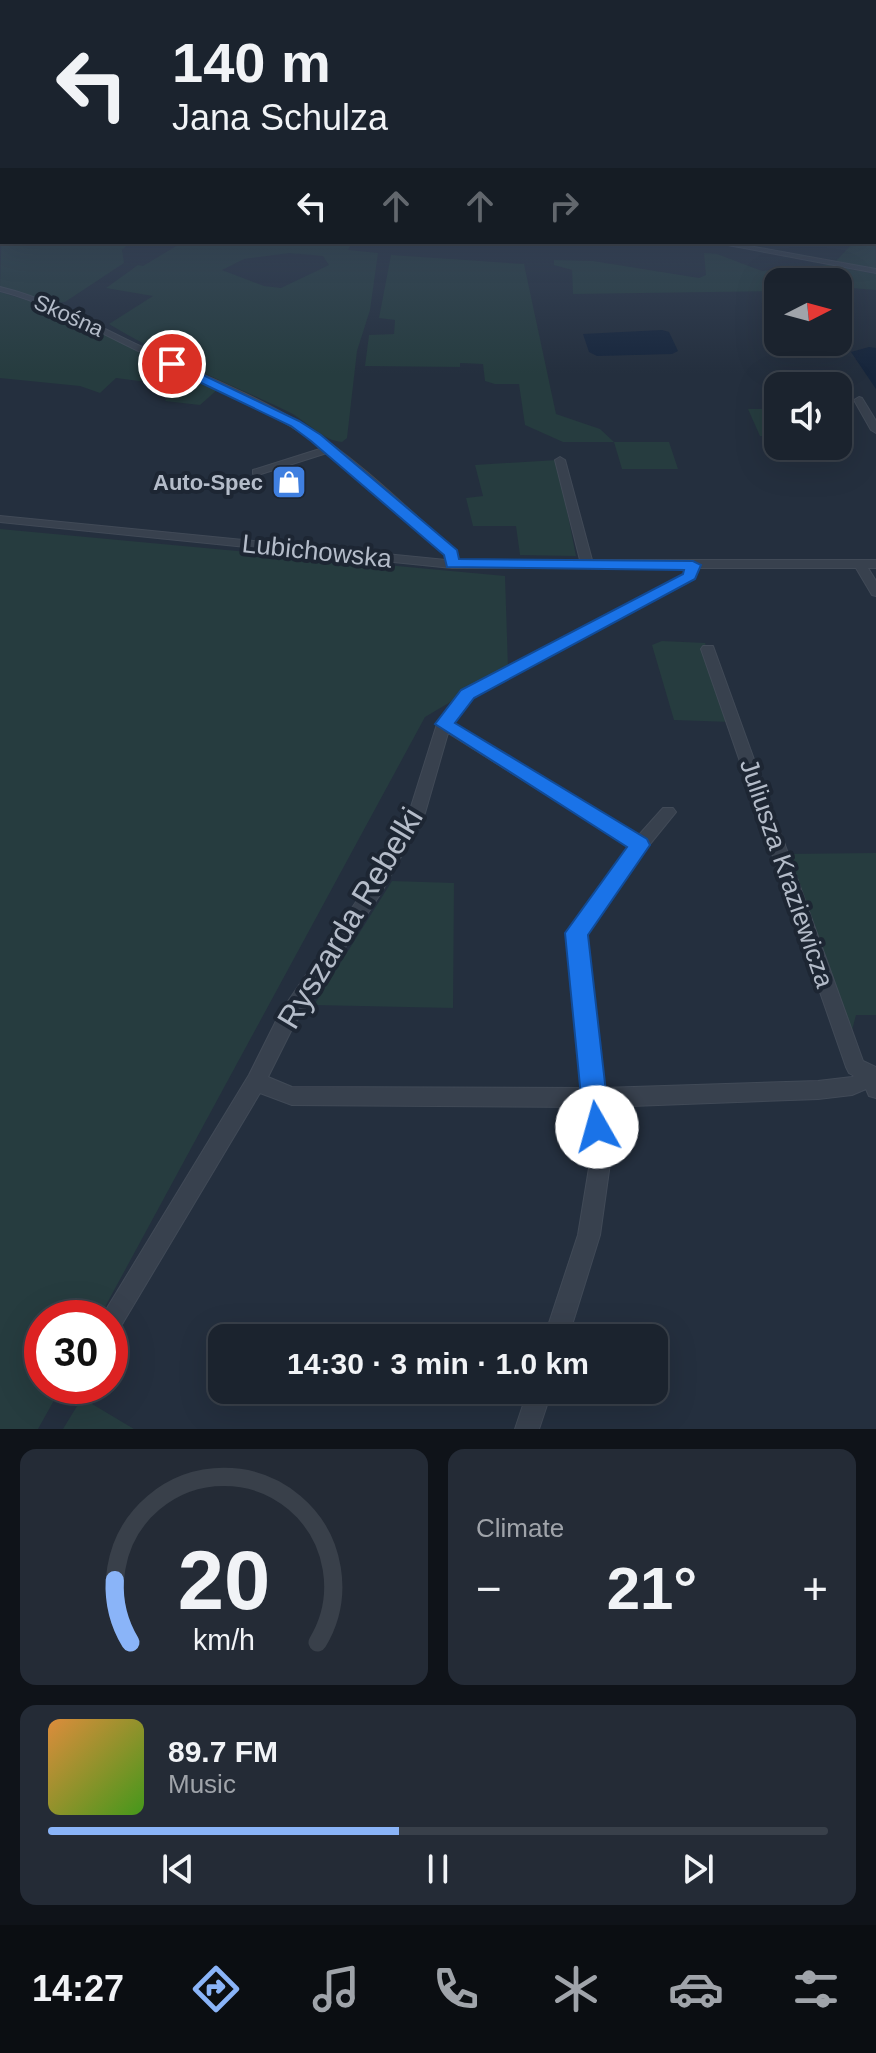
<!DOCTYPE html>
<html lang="en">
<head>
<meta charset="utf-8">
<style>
	:root { --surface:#1b232e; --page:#242b36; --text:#f1f3f6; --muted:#a0a4aa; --line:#39404a; --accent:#8ab4f8 }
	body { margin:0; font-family:Arial,sans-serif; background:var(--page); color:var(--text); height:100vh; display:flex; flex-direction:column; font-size:30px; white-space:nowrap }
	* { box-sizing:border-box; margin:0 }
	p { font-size:26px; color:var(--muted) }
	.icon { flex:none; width:44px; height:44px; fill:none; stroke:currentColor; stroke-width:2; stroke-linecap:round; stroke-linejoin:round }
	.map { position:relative; height:1429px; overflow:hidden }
	.details { display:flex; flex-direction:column; gap:20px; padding:20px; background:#0f1319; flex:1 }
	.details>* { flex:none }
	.top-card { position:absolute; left:0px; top:0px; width:876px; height:244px; box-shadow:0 8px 32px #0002,0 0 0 2px var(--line); background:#1b232e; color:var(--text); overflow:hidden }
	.needle { width:52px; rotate:84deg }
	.fabs { position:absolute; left:764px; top:268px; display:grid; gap:16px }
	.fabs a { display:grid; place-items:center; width:88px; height:88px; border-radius:16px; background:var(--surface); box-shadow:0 8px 32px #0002,0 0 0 2px var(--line); font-size:40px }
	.speed { position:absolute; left:24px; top:1300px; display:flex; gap:16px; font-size:40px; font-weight:700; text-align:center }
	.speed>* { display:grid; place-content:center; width:104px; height:104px; border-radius:50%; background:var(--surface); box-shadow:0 8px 32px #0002,0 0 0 2px var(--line); line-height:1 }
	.speed .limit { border:12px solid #d22; background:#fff; color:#111 }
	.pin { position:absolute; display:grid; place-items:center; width:68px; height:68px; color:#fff; margin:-34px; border:4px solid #fff; border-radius:50%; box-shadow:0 2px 8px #0007 }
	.me { position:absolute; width:88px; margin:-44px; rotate:353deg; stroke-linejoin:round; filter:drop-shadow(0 0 6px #0008) }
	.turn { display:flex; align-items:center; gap:28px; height:168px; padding:0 40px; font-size:36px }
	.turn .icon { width:104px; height:104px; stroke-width:2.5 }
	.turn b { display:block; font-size:56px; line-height:68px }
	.lanes { display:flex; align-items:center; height:76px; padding:0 40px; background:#0003; justify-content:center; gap:40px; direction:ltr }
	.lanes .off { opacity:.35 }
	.big { font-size:60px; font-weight:800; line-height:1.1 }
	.details .widget { flex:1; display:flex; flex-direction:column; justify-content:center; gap:12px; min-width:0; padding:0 28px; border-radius:16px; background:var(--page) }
	.details .dial { align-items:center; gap:0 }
	.dial svg { height:208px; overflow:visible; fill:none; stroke:var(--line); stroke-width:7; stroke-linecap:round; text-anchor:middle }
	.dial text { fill:var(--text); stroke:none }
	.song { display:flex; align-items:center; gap:24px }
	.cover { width:96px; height:96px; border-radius:12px; background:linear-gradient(135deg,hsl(30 70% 55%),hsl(100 70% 35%)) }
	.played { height:8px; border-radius:4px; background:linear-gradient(90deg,var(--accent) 45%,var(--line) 45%) }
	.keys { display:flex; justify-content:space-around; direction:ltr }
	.heat { display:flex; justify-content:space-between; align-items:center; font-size:44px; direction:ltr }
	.details .tiles { flex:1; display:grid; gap:20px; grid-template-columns:1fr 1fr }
	.widget:last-child { grid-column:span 2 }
	.trip { position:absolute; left:208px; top:1324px; width:460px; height:80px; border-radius:16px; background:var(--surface); box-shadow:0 8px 32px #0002,0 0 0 2px var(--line); font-weight:800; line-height:80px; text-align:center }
	.tab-bar { display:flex; height:128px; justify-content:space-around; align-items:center; background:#0b0e12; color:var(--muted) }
	.tab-bar .icon { width:56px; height:56px }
	.tab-bar .selected { color:var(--accent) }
	.tab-bar b { font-size:36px; color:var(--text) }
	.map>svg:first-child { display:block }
</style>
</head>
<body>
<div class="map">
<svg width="876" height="1429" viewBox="0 0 876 1429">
	<rect width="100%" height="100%" fill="#242f3e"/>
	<!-- green -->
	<path fill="#263c3f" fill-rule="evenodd" d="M874,184l2,87 -42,-8 20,-21h20z
		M2,225v17h128l-8,8 2,13 -59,39 -10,1 -55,-16z
		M183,242l100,3 3,-3h66l-4,8 30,3 -8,57 -13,41 -10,87 -5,4c-18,-1 -36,-21 -53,-30 -61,-29 -122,-53 -180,-88l44,-28 -47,-8 32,-23 5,1zM289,253l34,3 6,9 -48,23 -17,-2 -42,-16 22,-11z
		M704,253l13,1 45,17 67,-6 47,9v16l-38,-3v-5h-60v9l-205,3 -1,-24 -18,-5v-5l39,1 106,17 7,-3z
		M391,255l133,9 32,150 44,15 14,13h55l9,27h-56l-8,-27h-51l-38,-17 -6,-41h-24l-10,-3 -2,-17 -23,-1v4l-95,-1 4,-31 25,-1 1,-14 -16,-2z
		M0,292l52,16 165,82 -17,15 -35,-4 12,-15 -61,-8 -16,15 -20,-7 -80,-8z
		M748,409h30v28l-18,-1z
		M557,460l19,96 -56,-1 -4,-29h-43l-7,-28 17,-2 -8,-31z
		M0,529l505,47 3,92 -83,49 -326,601h-57v68h20l-24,43h-38z
		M662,641l43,2 26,79 -57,-2 -22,-75z
		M876,853v162h-20l-6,23 -65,-184z
		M392,881l62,2 -1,125 -139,-3z
		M82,1398l52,31h-71z"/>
	<!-- water -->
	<path fill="#17263c" d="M662,330l7,2 9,19 -6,3 -75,2 -8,-4 -6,-18z
		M869,347l7,1v41l-25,-37z"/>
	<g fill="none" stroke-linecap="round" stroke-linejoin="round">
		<!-- minor casing -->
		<g stroke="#414a57" stroke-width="2">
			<path id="minor" d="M712,242h15l149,27v4z
				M0,287c50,12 94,37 140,59 53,25 109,46 160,77 57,35 105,83 155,128l3,9h122l-25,-100 5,-3 5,3 27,100h284v8h-8l8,13v15l-4,-1 -16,-27h-158l-4,11 -222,118 -19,26 185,113 25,-28h10l3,4 -30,37 -61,85 18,154 215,-7 34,-4 2,-1 -5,-3 -3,-6 -145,-418 2,-3h10l150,415 13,6v31l-7,-2 -3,-7 -14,6 -34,4 -213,8 6,49 -11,79 -32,103h-24l34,-103 13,-79 -5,-49 -294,-2 -32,-12 -142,238 -8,4v-17h-9l148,-243 31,-62 89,-130 40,-70 28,-89 25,-33 223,-117 1,-6h-234l-452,-46v-6l446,44 -1,-6 -115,-102 -69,22h-8v-4l70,-22c-52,-39 -113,-63 -172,-91 -50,-23 -97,-52 -151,-66zM448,733l182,114 -63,86 17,155 -292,-1 -24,-10 26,-52 87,-132 44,-80z
				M859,397l3,1 14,23v12l-5,-3 -17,-30z
				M60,1386h25l-7,12 -8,4 -8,-4 -4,-8z
				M528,1390h24l-13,39h-24z"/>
		</g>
		<!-- minor -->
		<use href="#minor" fill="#38414e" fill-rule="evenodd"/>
	</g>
	<!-- sky -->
	<linearGradient id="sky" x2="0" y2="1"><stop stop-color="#141a22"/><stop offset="0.47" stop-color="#3f4d63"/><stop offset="1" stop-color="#3f4d63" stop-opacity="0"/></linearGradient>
	<rect width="876" height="374" fill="url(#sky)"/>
	<!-- route -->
	<path fill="#1a73e8" stroke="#114b97" stroke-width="2" d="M168,362h8l123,59 22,14 136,115 2,9 234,2 8,4 -6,14 -221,119 -19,25 192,116 3,6 -62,90 22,192 -4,9 -9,4 -9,-4 -4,-9 -19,-194 62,-86 -192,-123 26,-34 222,-116 1,-4 -237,-3 -3,-12 -133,-114 -20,-15 -123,-59z"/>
	<!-- icons -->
	<defs>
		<g id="shop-square" transform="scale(1.8)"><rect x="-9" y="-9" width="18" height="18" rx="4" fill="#3f7fe0" stroke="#1d2633"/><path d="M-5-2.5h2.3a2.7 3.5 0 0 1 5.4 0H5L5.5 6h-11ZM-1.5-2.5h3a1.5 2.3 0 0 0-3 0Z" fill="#fff"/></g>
	</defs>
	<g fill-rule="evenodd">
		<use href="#shop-square" x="289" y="482"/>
	</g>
	<g text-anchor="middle" stroke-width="8" stroke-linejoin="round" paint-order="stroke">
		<!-- far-street labels -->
		<g font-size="22" fill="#b4bcc9" stroke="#1d2633">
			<text transform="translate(69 315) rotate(24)" y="8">Skośna</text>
		</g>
		<!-- far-poi labels -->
		<g font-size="22" font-weight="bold" fill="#b4bcc9" stroke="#1d2633" text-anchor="end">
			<text x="263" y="490">Auto-Spec</text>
		</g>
		<!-- street labels -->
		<g font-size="26" fill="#b4bcc9" stroke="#1d2633">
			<text transform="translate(317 551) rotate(6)" y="9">Lubichowska</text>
			<text transform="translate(787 873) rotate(71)" y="9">Juliusza Kraziewicza</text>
		</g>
		<!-- near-street labels -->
		<g font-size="32" fill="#b4bcc9" stroke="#1d2633">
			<text transform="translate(350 918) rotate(-59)" y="11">Ryszarda Rebelki</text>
		</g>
	</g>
</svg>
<div class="fabs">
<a><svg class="needle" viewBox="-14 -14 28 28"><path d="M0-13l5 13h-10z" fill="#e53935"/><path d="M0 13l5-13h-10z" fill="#a0a4aa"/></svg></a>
<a><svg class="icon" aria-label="sound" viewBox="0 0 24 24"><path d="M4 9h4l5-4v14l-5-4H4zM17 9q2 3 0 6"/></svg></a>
</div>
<div class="speed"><div class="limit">30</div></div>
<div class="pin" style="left:172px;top:364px;background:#d93025"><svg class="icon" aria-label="arrive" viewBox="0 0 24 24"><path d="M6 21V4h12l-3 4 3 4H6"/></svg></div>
<svg class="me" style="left:597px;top:1127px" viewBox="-20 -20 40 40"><circle r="19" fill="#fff"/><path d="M0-13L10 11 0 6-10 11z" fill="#1a73e8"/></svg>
<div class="trip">14:30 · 3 min · 1.0 km</div>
<div class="top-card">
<div class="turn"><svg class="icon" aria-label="left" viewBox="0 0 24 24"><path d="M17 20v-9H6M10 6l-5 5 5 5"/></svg><div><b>140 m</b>Jana Schulza</div></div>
<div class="lanes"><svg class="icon" aria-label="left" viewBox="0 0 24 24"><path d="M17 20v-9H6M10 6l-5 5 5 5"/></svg><svg class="icon off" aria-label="ahead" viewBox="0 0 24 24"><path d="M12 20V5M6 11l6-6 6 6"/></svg><svg class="icon off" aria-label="ahead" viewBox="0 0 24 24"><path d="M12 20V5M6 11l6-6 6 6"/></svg><svg class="icon off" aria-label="right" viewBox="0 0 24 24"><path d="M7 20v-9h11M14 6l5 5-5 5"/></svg></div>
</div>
</div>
<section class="details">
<div class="tiles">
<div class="widget dial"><svg viewBox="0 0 100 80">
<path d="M14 69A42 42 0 1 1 86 69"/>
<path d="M14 69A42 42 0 0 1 8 45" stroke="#8ab4f8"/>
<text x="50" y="56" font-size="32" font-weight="700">20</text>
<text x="50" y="72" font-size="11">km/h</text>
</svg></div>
<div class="widget"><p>Climate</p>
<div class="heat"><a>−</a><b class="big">21°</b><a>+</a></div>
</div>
<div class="widget">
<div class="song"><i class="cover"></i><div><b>89.7 FM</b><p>Music</p></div></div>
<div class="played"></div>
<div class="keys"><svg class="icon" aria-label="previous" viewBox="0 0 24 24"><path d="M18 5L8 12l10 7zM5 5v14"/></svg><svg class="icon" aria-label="pause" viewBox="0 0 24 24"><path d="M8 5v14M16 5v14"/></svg><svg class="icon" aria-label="next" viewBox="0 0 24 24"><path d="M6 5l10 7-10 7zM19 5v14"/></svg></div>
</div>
</div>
</section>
<nav class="tab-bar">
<b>14:27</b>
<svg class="icon selected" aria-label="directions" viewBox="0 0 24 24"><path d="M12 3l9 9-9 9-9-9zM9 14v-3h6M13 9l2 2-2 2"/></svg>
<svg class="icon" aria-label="music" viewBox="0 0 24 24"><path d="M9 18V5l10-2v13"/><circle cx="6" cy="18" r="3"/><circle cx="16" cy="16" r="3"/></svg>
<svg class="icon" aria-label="phone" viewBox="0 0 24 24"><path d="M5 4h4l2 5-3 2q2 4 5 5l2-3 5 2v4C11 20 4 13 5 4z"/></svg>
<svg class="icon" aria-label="climate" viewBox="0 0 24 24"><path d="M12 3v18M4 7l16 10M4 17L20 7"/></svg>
<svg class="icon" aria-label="car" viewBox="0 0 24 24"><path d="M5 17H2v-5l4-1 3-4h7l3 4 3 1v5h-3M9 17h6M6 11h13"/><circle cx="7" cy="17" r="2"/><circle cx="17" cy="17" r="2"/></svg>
<svg class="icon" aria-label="filters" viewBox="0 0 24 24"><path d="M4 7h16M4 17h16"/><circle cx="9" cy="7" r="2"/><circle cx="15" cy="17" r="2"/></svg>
</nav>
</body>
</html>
